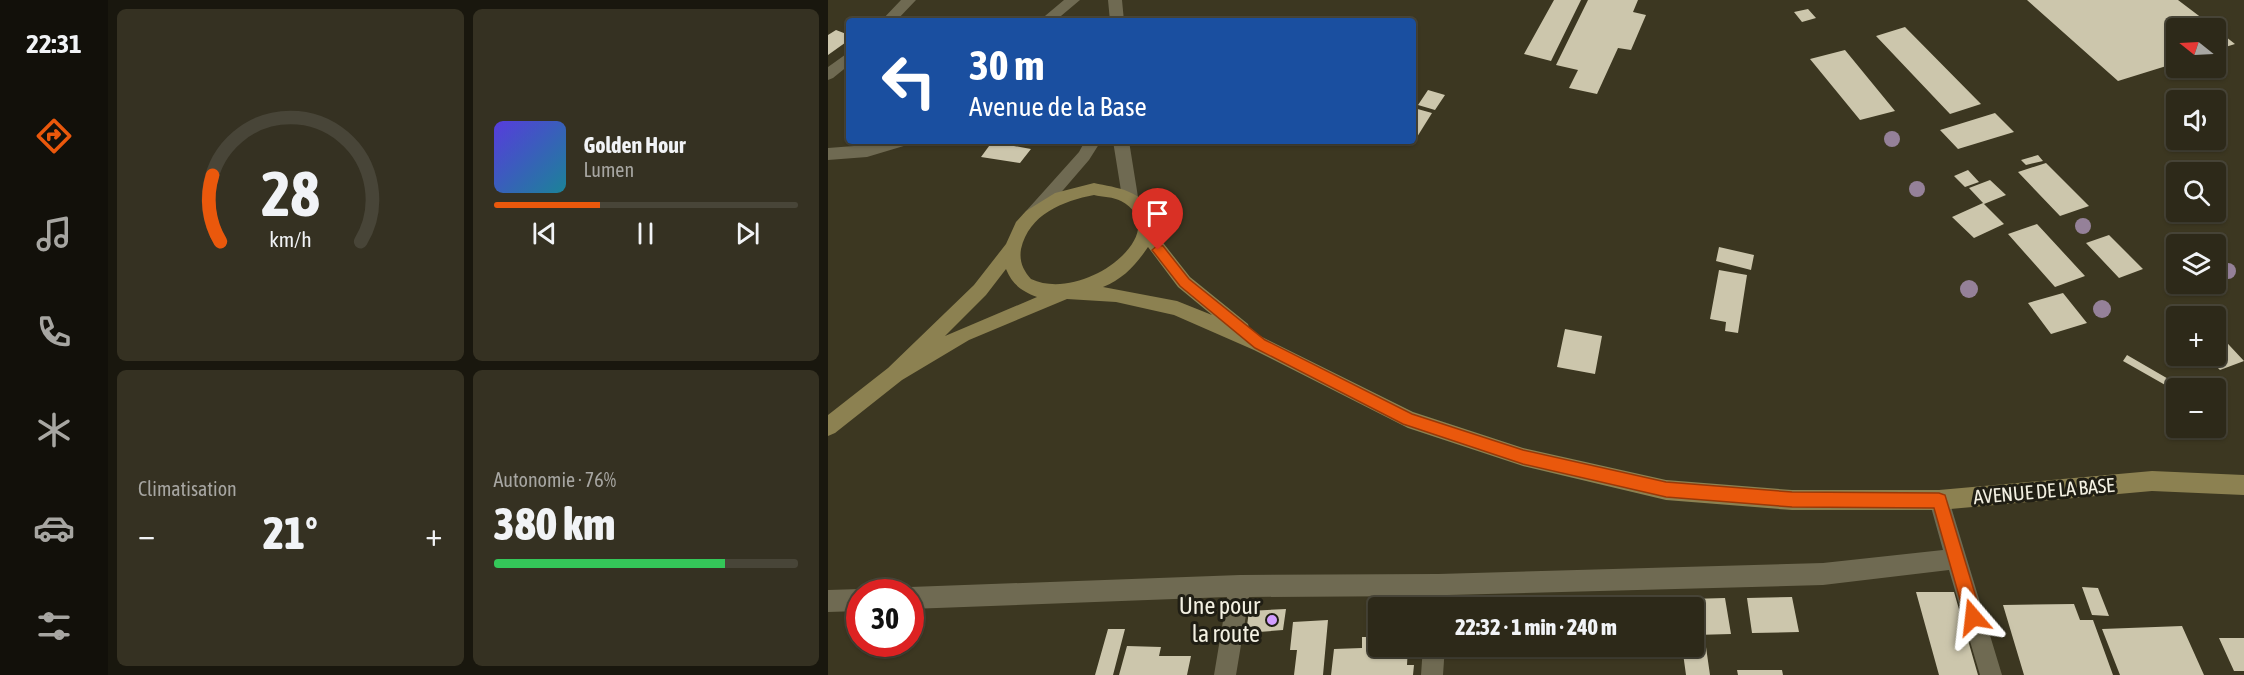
<!DOCTYPE html>
<html lang="fr">
<head>
<meta charset="utf-8">
<style>
	:root { --surface:#2d2919; --page:#353122; --text:#f1f3f6; --muted:#a7a6a2; --line:#484538; --accent:#ea580c }
	body { margin:0; font-family:"Asap Condensed",sans-serif; background:var(--page); color:var(--text); height:100vh; display:flex; flex-direction:column; font-size:22px; white-space:nowrap }
	* { box-sizing:border-box; margin:0 }
	p { font-size:20px; color:var(--muted) }
	.icon { flex:none; width:33px; height:33px; fill:none; stroke:currentColor; stroke-width:2; stroke-linecap:round; stroke-linejoin:round }
	.map { position:relative; flex:1; overflow:hidden }
	.details { display:flex; flex-direction:column; gap:9px; padding:9px; background:#19170e; width:720px }
	.details>* { flex:none }
	.guide { position:absolute; left:18px; top:18px; width:570px; height:126px; border-radius:6px; box-shadow:0 2px 4px #0004,0 0 0 2px var(--line); background:#1a4fa0; color:#fff; overflow:hidden }
	.needle { width:39px; rotate:288deg }
	.tools { position:absolute; left:1338px; top:18px; display:grid; gap:12px }
	.tools a { display:grid; place-items:center; width:60px; height:60px; border-radius:6px; background:var(--surface); box-shadow:0 2px 4px #0004,0 0 0 2px var(--line); font-size:30px }
	.speed { position:absolute; left:18px; top:579px; display:flex; gap:12px; font-size:30px; font-weight:700; text-align:center }
	.speed>* { display:grid; place-content:center; width:78px; height:78px; border-radius:50%; background:var(--surface); box-shadow:0 2px 4px #0004,0 0 0 2px var(--line); line-height:1 }
	.speed .limit { border:9px solid #d22; background:#fff; color:#111 }
	.pin { position:absolute; display:grid; place-items:center; width:51px; height:51px; color:#fff; margin:-62px -26px; border-radius:50% 50% 50% 0; rotate:-45deg; box-shadow:0 0 6px #0007 }
	.pin .icon { rotate:45deg }
	.me { position:absolute; width:66px; margin:-33px; rotate:343deg; stroke-linejoin:round; filter:drop-shadow(0 0 4px #0008) }
	.turn { display:flex; align-items:center; gap:21px; height:126px; padding:0 24px; font-size:27px }
	.turn .icon { width:78px; height:78px; stroke-width:2.5 }
	.turn b { display:block; font-size:42px; line-height:51px }
	.big { font-size:45px; font-weight:800; line-height:1.1 }
	.details .widget { flex:1; display:flex; flex-direction:column; justify-content:center; gap:9px; min-width:0; padding:0 21px; border-radius:9px; background:var(--page) }
	.details .dial { align-items:center; gap:0 }
	.dial svg { height:156px; overflow:visible; fill:none; stroke:var(--line); stroke-width:7; stroke-linecap:round; text-anchor:middle }
	.dial text { fill:var(--text); stroke:none }
	.song { display:flex; align-items:center; gap:18px }
	.cover { width:72px; height:72px; border-radius:9px; background:linear-gradient(135deg,hsl(250 70% 55%),hsl(190 70% 35%)) }
	.played { height:6px; border-radius:3px; background:linear-gradient(90deg,var(--accent) 35%,var(--line) 35%) }
	.keys { display:flex; justify-content:space-around; direction:ltr }
	.heat { display:flex; justify-content:space-between; align-items:center; font-size:33px; direction:ltr }
	.charge { height:9px; border-radius:4px; background:linear-gradient(90deg,#34c759 76%,var(--line) 0) }
	.details .tiles { flex:1; display:grid; gap:9px; grid-template-columns:repeat(2,1fr) }
	.trip { position:absolute; left:540px; top:597px; width:336px; height:60px; border-radius:6px; background:var(--surface); box-shadow:0 2px 4px #0004,0 0 0 2px var(--line); font-weight:800; line-height:60px; text-align:center }
	main { display:flex; flex:1; min-height:0 }
	.tab-bar { display:flex; flex-direction:column; width:108px; justify-content:space-around; align-items:center; background:#12100a; color:var(--muted) }
	.tab-bar .icon { width:42px; height:42px }
	.tab-bar .selected { color:var(--accent) }
	.tab-bar b { font-size:27px; color:var(--text) }
	.map>svg:first-child { display:block }
</style>
</head>
<body>
<main>
<nav class="tab-bar">
<b>22:31</b>
<svg class="icon selected" aria-label="directions" viewBox="0 0 24 24"><path d="M12 3l9 9-9 9-9-9zM9 14v-3h6M13 9l2 2-2 2"/></svg>
<svg class="icon" aria-label="music" viewBox="0 0 24 24"><path d="M9 18V5l10-2v13"/><circle cx="6" cy="18" r="3"/><circle cx="16" cy="16" r="3"/></svg>
<svg class="icon" aria-label="phone" viewBox="0 0 24 24"><path d="M5 4h4l2 5-3 2q2 4 5 5l2-3 5 2v4C11 20 4 13 5 4z"/></svg>
<svg class="icon" aria-label="climate" viewBox="0 0 24 24"><path d="M12 3v18M4 7l16 10M4 17L20 7"/></svg>
<svg class="icon" aria-label="car" viewBox="0 0 24 24"><path d="M5 17H2v-5l4-1 3-4h7l3 4 3 1v5h-3M9 17h6M6 11h13"/><circle cx="7" cy="17" r="2"/><circle cx="17" cy="17" r="2"/></svg>
<svg class="icon" aria-label="filters" viewBox="0 0 24 24"><path d="M4 7h16M4 17h16"/><circle cx="9" cy="7" r="2"/><circle cx="15" cy="17" r="2"/></svg>
</nav>
<section class="details">
<div class="tiles">
<div class="widget dial"><svg viewBox="0 0 100 80">
<path d="M14 69A42 42 0 1 1 86 69"/>
<path d="M14 69A42 42 0 0 1 10 35" stroke="#ea580c"/>
<text x="50" y="56" font-size="32" font-weight="700">28</text>
<text x="50" y="72" font-size="11">km/h</text>
</svg></div>
<div class="widget">
<div class="song"><i class="cover"></i><div><b>Golden Hour</b><p>Lumen</p></div></div>
<div class="played"></div>
<div class="keys"><svg class="icon" aria-label="previous" viewBox="0 0 24 24"><path d="M18 5L8 12l10 7zM5 5v14"/></svg><svg class="icon" aria-label="pause" viewBox="0 0 24 24"><path d="M8 5v14M16 5v14"/></svg><svg class="icon" aria-label="next" viewBox="0 0 24 24"><path d="M6 5l10 7-10 7zM19 5v14"/></svg></div>
</div>
<div class="widget"><p>Climatisation</p>
<div class="heat"><a>−</a><b class="big">21°</b><a>+</a></div>
</div>
<div class="widget"><p>Autonomie · 76%</p><b class="big">380 km</b><div class="charge"></div></div>
</div>
</section>
<div class="map">
<svg width="1416" height="675" viewBox="0 0 1416 675">
	<rect width="100%" height="100%" fill="#3c3721"/>
	<!-- building -->
	<path fill="#ccc6ac" d="M726,0h27l-30,61 -27,-7z
		M760,0h50l-5,12 13,3 -15,35 -13,-2 -21,46 -28,-6 9,-18 -22,-5z
		M1199,0h151l37,28h-39v35l-58,18z
		M980,9l8,9 -14,4 -8,-10z
		M1077,27l76,77 -31,10 -74,-78z
		M1388,29l19,15 -19,6z
		M8,30l13,5v5l-21,15v-20z
		M1017,50l50,61 -35,9 -50,-61z
		M600,90l17,5 -10,15 -17,-5z
		M586,108l18,5 -15,24 -4,-2z
		M1167,113l19,19 -56,17 -18,-19z
		M164,142l39,7 -11,14 -39,-6z
		M1210,155l5,6 -17,4 -5,-5z
		M1218,163l43,43 -29,10 -42,-44z
		M1140,170l11,12 -14,5 -11,-11z
		M1162,180l16,15 -22,9 -15,-16z
		M1155,203l21,21 -30,14 -22,-21z
		M1209,224l48,52 -30,11 -47,-53z
		M1281,235l34,34 -24,9 -33,-35z
		M891,247l35,8 -3,15 -35,-9z
		M891,270l28,5 -9,58 -13,-2 1,-9 -16,-3z
		M1235,293l24,30 -36,11 -23,-31z
		M1361,304l12,12h-25v8l-10,-11z
		M737,329l37,7 -7,38 -38,-7z
		M1388,331l28,30 -24,9 -14,-14h10z
		M1299,355l50,29 -3,6 -51,-29z
		M1254,587l16,1 11,28 -17,-1z
		M1088,592h38l24,83h-39z
		M964,597l7,35 -47,1 -5,-35z
		M897,598l6,36 -36,1 -1,-27h-3l-1,-9z
		M1246,604l6,16h13l20,55h-89l-21,-70z
		M458,609l-3,21 -37,3 3,-22z
		M500,620l-5,55h-29l3,-25h-7l3,-28z
		M1354,626l22,49h-84l-18,-46z
		M280,629h17l-12,46h-18z
		M534,637h16v9h30l-1,19h7l-1,10h-82l3,-26 28,-1z
		M1391,638h25v33h-10z
		M866,640h11l5,35h-24l-4,-29h12z
		M299,646l34,1 -2,9h32l-4,19h-68z
		M909,670h45l1,5h-45z"/>
	<g fill="none" stroke-linecap="round" stroke-linejoin="round">
		<!-- street -->
		<path fill="#6f6a52" fill-rule="evenodd" d="M73,0h15l-20,21h-15z
			M236,0h16l-25,21h-16z
			M280,0h14l2,21h-14z
			M21,52v13l-16,13 -5,2v-13z
			M54,141h28l-3,4 -40,12 -39,3v-12l39,-3z
			M257,141h16l-12,19 -50,58 -6,2 -6,-2 -2,-4 2,-4 52,-58z
			M285,141h16l9,56 -2,4h-12l-2,-4z
			M1111,490l7,3 3,7 53,175h-22l-31,-105 -126,15 -375,10 -1,13h-22l1,-12 -177,1 -13,78h-22l13,-78 -317,12v-17h-9l9,-5 330,-12 198,-1 385,-11 120,-13 -14,-50 3,-7z
			M32,589l8,3h-8v19l-32,1v-22z
			M595,646h22l-2,29h-22z"/>
		<!-- secondary -->
		<path fill="#8c8151" fill-rule="evenodd" d="M266,183c23,5 50,7 58,33 2,6 3,9 1,14l37,47 58,47 2,7 163,81 110,36 143,32 126,10h147l213,-19 92,4v20l-92,-4 -213,19h-147l-126,-10 -143,-34 -115,-38 -154,-78 -80,-35 -58,-13 -49,-3 -98,41 -67,40 -67,53 -7,3v-21l60,-47 86,-83 32,-41 10,-22 10,-11 29,-18zM266,195c8,2 20,2 27,6 56,30 -37,103 -90,78 -8,-9 -12,-18 -10,-30 8,-35 42,-48 73,-54zM320,247l30,40 34,28 -35,-14 -74,-14c20,-8 33,-22 45,-40zM178,269c6,15 15,22 31,28l-92,39 41,-41z"/>
	</g>
	<!-- trees -->
	<g fill="#958199">
		<circle cx="1064" cy="139" r="8"/>
		<circle cx="1089" cy="189" r="8"/>
		<circle cx="1255" cy="226" r="8"/>
		<circle cx="1400" cy="271" r="8"/>
		<circle cx="1141" cy="289" r="9"/>
		<circle cx="1274" cy="309" r="9"/>
	</g>
	<!-- route -->
	<path fill="#ea580c" stroke="#983908" stroke-width="1.5" d="M330,245l5,1 26,33 76,61 147,74 111,36 143,32 126,10 147,1 6,2 37,122 -3,6 -6,2 -5,-2 -3,-6 -31,-109 -142,-1 -126,-10 -143,-33 -120,-40 -148,-76 -75,-62 -28,-36z"/>
	<!-- markers -->
	<circle fill="#d19dfe" stroke="#201e14" stroke-width="2" cx="444" cy="620" r="6"/>
	<g text-anchor="middle" stroke-width="6" stroke-linejoin="round" paint-order="stroke">
		<!-- street labels -->
		<g font-size="20" fill="#f3f0e2" stroke="#201e14">
			<text transform="translate(1216 491) rotate(-5)" y="7">AVENUE DE LA BASE</text>
		</g>
		<!-- near-poi labels -->
		<g font-size="24" fill="#f3f0e2" stroke="#201e14" text-anchor="end">
			<text x="432" y="614">Une pour<tspan x="432" dy="28">la route</tspan></text>
		</g>
	</g>
</svg>
<div class="tools">
<a><svg class="needle" viewBox="-14 -14 28 28"><path d="M0-13l5 13h-10z" fill="#e53935"/><path d="M0 13l5-13h-10z" fill="#a7a6a2"/></svg></a>
<a><svg class="icon" aria-label="sound" viewBox="0 0 24 24"><path d="M4 9h4l5-4v14l-5-4H4zM17 9q2 3 0 6"/></svg></a>
<a><svg class="icon" aria-label="search" viewBox="0 0 24 24"><circle cx="10" cy="10" r="6"/><path d="M15 15l6 6"/></svg></a>
<a><svg class="icon" aria-label="layers" viewBox="0 0 24 24"><path d="M12 4l9 5-9 5-9-5zM3 14l9 5 9-5"/></svg></a>
<a>+</a>
<a>−</a>
</div>
<div class="speed"><div class="limit">30</div></div>
<div class="pin" style="left:330px;top:250px;background:#d93025"><svg class="icon" aria-label="arrive" viewBox="0 0 24 24"><path d="M6 21V4h12l-3 4 3 4H6"/></svg></div>
<svg class="me" style="left:1145px;top:617px" viewBox="-20 -20 40 40"><path d="M0-17L14 15 0 8-14 15z" fill="#ea580c" stroke="#fff" stroke-width="4"/></svg>
<div class="trip">22:32 · 1 min · 240 m</div>
<div class="guide">
<div class="turn"><svg class="icon" aria-label="left" viewBox="0 0 24 24"><path d="M17 20v-9H6M10 6l-5 5 5 5"/></svg><div><b>30 m</b>Avenue de la Base</div></div>
</div>
</div>
</main>
</body>
</html>
